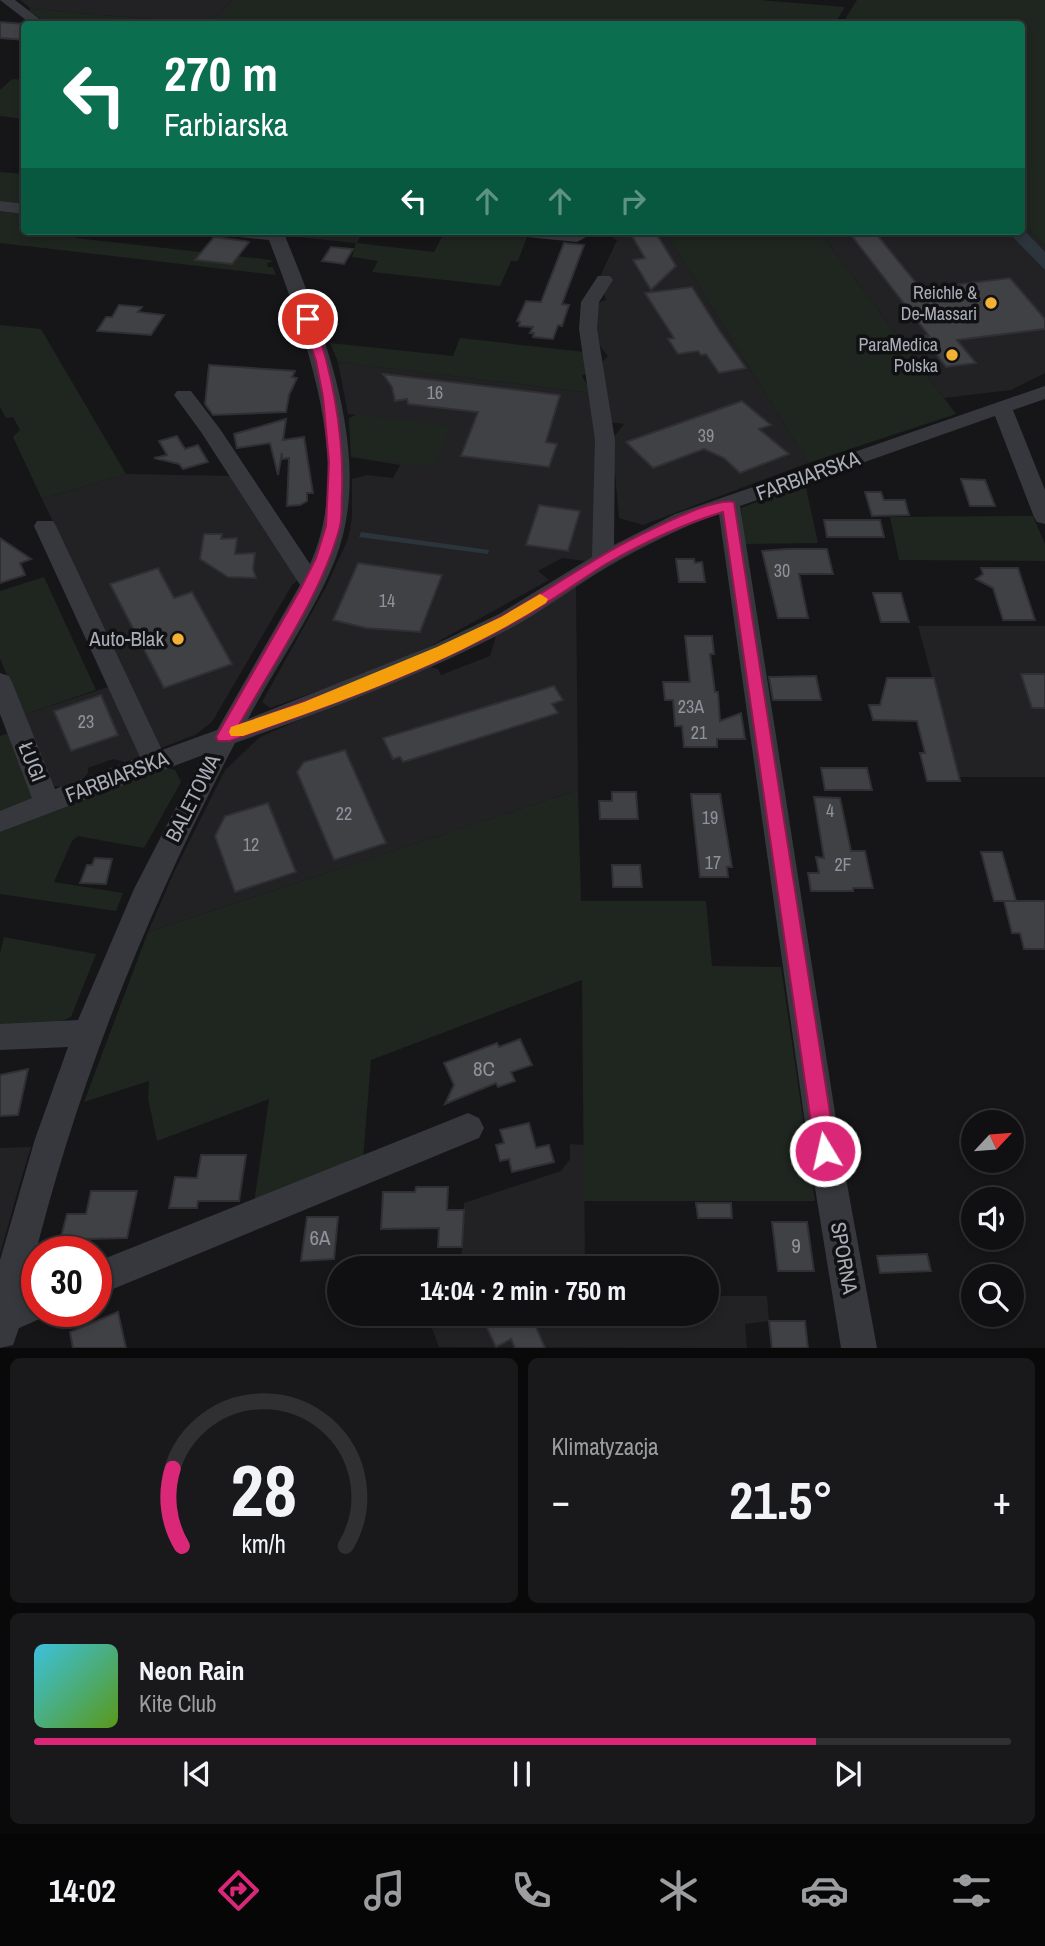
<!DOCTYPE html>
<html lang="pl">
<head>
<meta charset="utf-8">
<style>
	:root { --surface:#101012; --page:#19191b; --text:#f1f3f6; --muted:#9c9d9f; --line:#303032; --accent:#db2777 }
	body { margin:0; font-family:"Archivo Narrow",sans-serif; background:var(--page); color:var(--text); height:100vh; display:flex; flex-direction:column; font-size:26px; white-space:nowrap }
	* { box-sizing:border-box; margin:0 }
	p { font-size:23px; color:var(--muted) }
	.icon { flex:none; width:38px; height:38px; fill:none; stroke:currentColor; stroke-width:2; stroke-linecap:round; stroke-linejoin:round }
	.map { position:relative; height:1348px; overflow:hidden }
	.panel { display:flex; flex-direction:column; gap:10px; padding:10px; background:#09090a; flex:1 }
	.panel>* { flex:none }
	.hud { position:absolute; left:21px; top:21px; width:1004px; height:214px; border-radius:7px; box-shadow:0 4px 10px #0003,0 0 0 2px var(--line); background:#0b6e4f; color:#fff; overflow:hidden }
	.needle { width:46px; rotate:64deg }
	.tools { position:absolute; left:961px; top:1110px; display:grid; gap:14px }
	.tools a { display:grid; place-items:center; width:63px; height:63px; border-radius:50%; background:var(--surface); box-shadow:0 4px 10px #0003,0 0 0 2px var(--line); font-size:35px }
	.speed { position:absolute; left:21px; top:1236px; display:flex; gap:14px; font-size:35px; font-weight:700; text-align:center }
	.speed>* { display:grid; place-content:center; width:91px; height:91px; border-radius:50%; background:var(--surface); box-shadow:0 4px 10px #0003,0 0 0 2px var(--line); line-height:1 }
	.speed .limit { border:10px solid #d22; background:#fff; color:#111 }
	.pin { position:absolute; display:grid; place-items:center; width:60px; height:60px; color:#fff; margin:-30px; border:4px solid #fff; border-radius:50%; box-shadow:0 2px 7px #0007 }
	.me { position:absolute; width:77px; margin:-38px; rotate:351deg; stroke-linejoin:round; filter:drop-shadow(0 0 5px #0008) }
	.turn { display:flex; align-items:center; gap:24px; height:147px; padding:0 28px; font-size:32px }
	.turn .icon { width:91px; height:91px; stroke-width:2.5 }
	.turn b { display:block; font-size:49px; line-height:60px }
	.lanes { display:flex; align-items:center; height:66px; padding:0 28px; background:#0003; justify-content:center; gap:35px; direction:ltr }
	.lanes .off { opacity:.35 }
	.big { font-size:52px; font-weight:700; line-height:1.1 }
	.panel .card { flex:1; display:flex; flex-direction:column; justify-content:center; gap:10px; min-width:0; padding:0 24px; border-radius:10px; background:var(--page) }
	.panel .dial { align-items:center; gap:0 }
	.dial svg { height:182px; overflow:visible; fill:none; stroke:var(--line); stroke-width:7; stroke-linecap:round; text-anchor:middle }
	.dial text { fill:var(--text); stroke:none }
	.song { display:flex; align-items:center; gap:21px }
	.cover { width:84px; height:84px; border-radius:10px; background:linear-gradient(135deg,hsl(190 70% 55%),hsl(90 70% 35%)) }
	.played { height:7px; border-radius:4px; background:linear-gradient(90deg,var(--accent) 80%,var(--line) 80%) }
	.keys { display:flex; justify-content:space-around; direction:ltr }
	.heat { display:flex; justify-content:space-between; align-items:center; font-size:38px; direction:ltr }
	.panel .tiles { flex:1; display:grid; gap:10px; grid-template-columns:1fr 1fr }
	.card:last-child { grid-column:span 2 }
	.trip { position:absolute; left:327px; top:1256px; width:392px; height:70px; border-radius:35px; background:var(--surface); box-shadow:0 4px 10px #0003,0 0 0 2px var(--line); font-weight:700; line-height:70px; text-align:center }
	.dock { display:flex; height:112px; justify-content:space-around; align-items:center; background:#060607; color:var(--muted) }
	.dock .icon { width:49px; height:49px }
	.dock .selected { color:var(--accent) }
	.dock b { font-size:32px; color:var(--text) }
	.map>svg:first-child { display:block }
</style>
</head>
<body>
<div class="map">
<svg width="1045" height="1348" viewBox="0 0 1045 1348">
	<rect width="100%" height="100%" fill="#161618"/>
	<!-- built -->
	<path fill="#222225" d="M20,0h212l-22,24 -179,-15z
		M1022,223l23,23v127l-34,17 -67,8 -125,-167h203z
		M616,231h49l143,232 -165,62 -24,-7 -7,-79 12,-15 -16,-2 -8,-58 8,-8 -13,-16v-36l11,-4 -7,-21 18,-39 -4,-1z
		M338,362l254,31 5,51 -5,114 -7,3 -23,-3 -24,13 11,9 -117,65 -53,24 -109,39 -8,-6 64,-115 22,-48 4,-21v-39l15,-4 26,3 7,-13 -49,-8 -2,-39 7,-3 -8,-1z
		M126,474l108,2 66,102 -8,7 -80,137 -17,13 -34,13 -119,-249z
		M576,584l2,206 -430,142 25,-58 52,-104 35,-33 166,-71 12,3 3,6 49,-19 6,-20 16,-8z
		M918,626h127v151h-86z
		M111,686l33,69 -19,7 -12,-3 -25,9v5l-5,6 -23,8 -10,-2 -27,-70z
		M570,1144l14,1 1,124h-124l3,-66 97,-32 9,-12z
		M31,1147l-9,29 -22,78v-106z
		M707,1296h60l2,25 -24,3 2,24 -308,-1 -9,-24 24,-9h253z"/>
	<!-- green -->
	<path fill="#1e261f" d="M232,0h528l85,7 -10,16 6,1h-631z
		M857,0h188v246l-23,-23v-199h-180z
		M31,9l178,15h-161l-20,-14z
		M12,79l12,1v39l-24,-3v-26z
		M0,172l24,2v8l-3,4 3,1v20l-24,-2z
		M0,210l24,2v19h57l-5,7 195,22 1,2 -5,1 1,4h5l3,8 -276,-32z
		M286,231h77l-6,12 77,9 11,-21 83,3 -10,27h-7l-11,25 -128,-14 6,-11 -26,-4 4,-14 -68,-7z
		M665,231h154l137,183 -148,49z
		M0,325l41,4 85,145 -84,25 -29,-62 7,-7 -7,-13 -7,1 -6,-11z
		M460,338l125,14 5,19 -8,5 10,17 -254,-31 -8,-19 123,13z
		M358,415l93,11 -16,41 -84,-10 -2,-39z
		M805,483l13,60 -73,1 -4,-36z
		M1033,516l12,28v17l-146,-1 -9,-43z
		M44,577l52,113 -73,25 -23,-57v-67z
		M9,733l26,65 -35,17v-79z
		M167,768l8,2 6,12 -37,66 -66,-12 -6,5 -18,41 69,11 -7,18 -116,-17v-62z
		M578,790l3,111h125l6,65 69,1 34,234h-231l-2,-221 -211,80 -8,99 -109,44 15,-104 -112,42 -9,-43 1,-17 -65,21 64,-170z
		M4,937l92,17 -25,63 -16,7 -55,1v-71z"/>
	<!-- water -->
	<path fill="#2c353c" d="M1022,228l23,24v18l-38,-39h15z
		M361,532l128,18 -1,4 -129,-17z"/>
	<!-- building -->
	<path fill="#404145" stroke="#303034" stroke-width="2" d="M0,22l24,2v16l-24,-2z
		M640,231l16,2 20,33 -25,24 -18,-30 12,-2 -13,-22z
		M848,231h26l47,58 89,-11 35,41v10l-88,11 19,23 -30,4 -24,-31h7z
		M214,237l31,4 4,1 -17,22 -37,-4z
		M564,243l20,2 -22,59 7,1 -7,21 -4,-1 -5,14 -20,-2 1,-4h-4l3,-6 -14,-1 1,-4 -3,-1 9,-20 15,1z
		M331,247l22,2 -9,15 -22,-3z
		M692,287l27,43 27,38 -27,5 -13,-19 -5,1 -3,-4 -20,3 -10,-15 6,-1 -29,-45z
		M119,305l23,2 -4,5 26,3 -13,20 -54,-4 9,-14h6z
		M209,365l86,6 -3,6 5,1 -8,17 -3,17 -73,3 -8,-11z
		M383,374l177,21 -14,47 11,2 -8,23 -88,-11 17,-44 -70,-8 -1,-5 -12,2 -3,-14z
		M742,401l29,24 -12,4 30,25 -49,19 -16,-15 -20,-9 -51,19 -27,-26z
		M286,419l-3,21 21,-3 9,56h-6v8l-7,4 -13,1 2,-48 -7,1v-6l-4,22 -8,-32 -33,5 -3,-14z
		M177,436l8,13 13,-4 10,17 -25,7 -4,-5 -25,-6 13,-3 -8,-14z
		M961,479l24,1 10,26h-25z
		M865,492h16l3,8h21l4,15 -37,1z
		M539,505l41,6 -12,40 -42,-6z
		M824,520h56l4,17h-57z
		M204,534h18l-1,5 16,-1 -2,16 20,-1 -2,16 3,9 -28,-1 -28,-18z
		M0,538l31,21 -11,4 5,12 -25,8z
		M787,549h40l6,25h-34l9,44h-30l-16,-67z
		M676,559h18l1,4 7,-1 3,20h-26z
		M358,563l84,12 -22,57 -54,-4 -33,-8z
		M158,568l16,30 18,-6 40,72 -68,24 -54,-104z
		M981,568h37l17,52h-32l-10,-32 -17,-9 7,-5z
		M873,593h28l8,29h-28z
		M685,636h27l2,18h-4l5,38h3l2,29 21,-8 4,26h-28v8h-33l-2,-21h-7l-2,-26h-8l-2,-18h27z
		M1021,674h24v34h-13z
		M816,676l5,24h-48l-4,-23z
		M887,678h47l26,103h-33l-7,-28h5l-8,-32 -44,-1 -4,-15h11z
		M554,686l9,14 -11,4 6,9 -155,49 -3,-5 -7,2 -10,-21z
		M101,695l17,40 -47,16 -17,-40z
		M345,750l41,93 -52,17 -37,-88 7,-10z
		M821,768h46l5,22h-47z
		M612,792h24l2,27h-38l-1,-18h13z
		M691,794h29l12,73h-5l1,10h-28z
		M814,797l26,1 11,53h14l8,37h-20v3h-42l-3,-18h11l-3,-16 8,1z
		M268,803l28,69 -61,20 -20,-56 10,-20z
		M981,852h21l14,49h-22z
		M95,858l17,1 -6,25 -26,-1 7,-18h5z
		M612,865h28l2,22h-29z
		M1004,901h41v48h-21l-4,-16h-8z
		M520,1039l12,26 -21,7 4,9 -17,6 -2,-4 -51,21 9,-19 -10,-22 53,-20 2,4z
		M28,1069l-10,46 -18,1v-41z
		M529,1123l7,25 13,-3 5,17 -42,10 -3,-13 -9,2 -4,-16 8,-2 -4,-13z
		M201,1155h45l-7,46h-41l-1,7h-28l6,-31 22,1z
		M416,1187h32l-1,23h17l-2,37h-24l1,-19 -58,1 2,-37h32z
		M91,1191h46l-10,47 -42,1 -2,6h-24l8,-31h19z
		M696,1203h35l1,15h-34z
		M307,1217h31l-4,42 -33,2z
		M772,1222h35l7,49h-36z
		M927,1254l4,17 -51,2 -3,-17z
		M118,1312l8,36h-53l-3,-16z
		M500,1314h34l6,11 -4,2 9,21h-30l-4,-9 -15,8 -12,-25z
		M769,1321h36l3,27h-36z"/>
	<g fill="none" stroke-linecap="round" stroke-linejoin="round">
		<!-- minor -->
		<path fill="#37383d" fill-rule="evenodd" d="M0,0h15l31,24h-15z
			M0,201l24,3v10l-24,-3z
			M219,231h64c39,96 93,225 52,329 -22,55 -59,106 -87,159l186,-74 65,-31 93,-57 3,-117 -16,-111 2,-27 17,-26h12l3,4 -14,22 -2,27 18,111 -1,105 61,-31 370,-128v13l-32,11 32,80v34l-8,-2 -3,-5 -39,-101 -255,90 101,645 36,197h-36l-32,-197 -90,-637c-38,13 -75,32 -110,52 -32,19 -62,42 -94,60 -89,48 -186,83 -280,117 -91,174 -164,355 -208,546l10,-3v25h14l-2,4 -30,13 -6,17 -13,3v-88l35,-121 33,-92 -68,3v-26l78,-4 56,-131 69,-134 -203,77v-21l32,-13 -32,-84v-41l9,3 3,6 43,107 85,-32 -106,-231 3,-5h16l3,5 106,224 55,-20 83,-145 -99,-153 -27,-37 3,-4h14l29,38 90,135c45,-100 -5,-228 -41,-324l-41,-4z
			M507,231l76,2 3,4 -9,5 -61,-6z
			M468,1113l11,5 5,10 -5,10 -383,158v-34z"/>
	</g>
	<!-- route -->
	<path fill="#db2777" stroke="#8e194d" stroke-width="2" d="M308,315l6,4c19,57 30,113 28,173 -1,12 1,26 -3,38 -17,63 -67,137 -100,195 88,-31 180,-63 262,-108 44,-24 84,-54 129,-77 21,-10 82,-43 104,-38l102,649 -3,7 -8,3 -7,-3 -3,-7 -92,-639c-41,12 -80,31 -117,52 -32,20 -62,43 -95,60 -88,49 -186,83 -281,117h-12l-2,-4 85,-149 15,-30 10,-32 3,-64 -6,-65 -7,-36 -14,-42z"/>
	<!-- slow -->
	<path fill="#f59e0b" d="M540,594l8,5 -2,4c-93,59 -200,97 -303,133h-12l-2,-4 2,-5 73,-25 133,-55 64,-30z"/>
	<!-- markers -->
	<g fill="#f2b134" stroke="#111113" stroke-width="2.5">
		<circle cx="991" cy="303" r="7"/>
		<circle cx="952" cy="355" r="7"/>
		<circle cx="178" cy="639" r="7"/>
	</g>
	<g text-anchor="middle" stroke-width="7" stroke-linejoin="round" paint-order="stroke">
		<!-- far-poi labels -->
		<g font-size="18" fill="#a8adb8" stroke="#111113" text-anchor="end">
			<text x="977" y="299">Reichle &amp;<tspan x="977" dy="21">De-Massari</tspan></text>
			<text x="938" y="351">ParaMedica<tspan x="938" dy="21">Polska</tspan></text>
		</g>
		<!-- number labels -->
		<g font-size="18" fill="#8e929b">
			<text x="435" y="399">16</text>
			<text x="706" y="442">39</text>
			<text x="782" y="577">30</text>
			<text x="387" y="607">14</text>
			<text x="691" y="713">23A</text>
			<text x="86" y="728">23</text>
			<text x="699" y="739">21</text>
			<text x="830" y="817">4</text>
			<text x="344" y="820">22</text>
			<text x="710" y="824">19</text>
			<text x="251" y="851">12</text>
			<text x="713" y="869">17</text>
			<text x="843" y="871">2F</text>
		</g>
		<!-- street labels -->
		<g font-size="21" fill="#a8adb8" stroke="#111113">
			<text transform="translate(808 476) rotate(-20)" y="7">FARBIARSKA</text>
			<text transform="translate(32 762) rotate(68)" y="7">ŁUGI</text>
			<text transform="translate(117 777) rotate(-21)" y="7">FARBIARSKA</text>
			<text transform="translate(193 798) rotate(-63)" y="7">BALETOWA</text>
			<text transform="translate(844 1258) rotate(80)" y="7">SPORNA</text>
		</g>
		<!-- poi labels -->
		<g font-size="21" fill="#a8adb8" stroke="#111113" text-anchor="end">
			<text x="164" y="646">Auto-Blak</text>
		</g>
		<!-- near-number labels -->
		<g font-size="21" fill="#8e929b">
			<text x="484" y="1076">8C</text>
			<text x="320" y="1245">6A</text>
			<text x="796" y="1253">9</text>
		</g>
	</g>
</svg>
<div class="tools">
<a><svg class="needle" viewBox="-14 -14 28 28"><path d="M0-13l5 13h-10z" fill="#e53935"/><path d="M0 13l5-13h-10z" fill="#9c9d9f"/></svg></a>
<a><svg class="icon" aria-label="sound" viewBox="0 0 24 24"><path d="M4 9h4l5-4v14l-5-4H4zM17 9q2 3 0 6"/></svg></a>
<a><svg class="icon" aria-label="search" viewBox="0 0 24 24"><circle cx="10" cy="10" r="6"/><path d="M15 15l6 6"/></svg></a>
</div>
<div class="speed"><div class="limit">30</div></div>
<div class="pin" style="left:308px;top:319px;background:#d93025"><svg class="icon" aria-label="arrive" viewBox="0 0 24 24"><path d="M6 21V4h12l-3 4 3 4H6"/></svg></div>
<svg class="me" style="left:825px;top:1151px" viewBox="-20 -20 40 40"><circle r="17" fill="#db2777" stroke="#fff" stroke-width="3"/><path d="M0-11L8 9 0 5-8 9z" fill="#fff"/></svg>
<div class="trip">14:04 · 2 min · 750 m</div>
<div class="hud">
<div class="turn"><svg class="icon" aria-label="left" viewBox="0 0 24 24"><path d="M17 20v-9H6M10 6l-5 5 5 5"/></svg><div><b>270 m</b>Farbiarska</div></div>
<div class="lanes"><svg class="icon" aria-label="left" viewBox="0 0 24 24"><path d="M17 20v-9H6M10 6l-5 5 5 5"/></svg><svg class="icon off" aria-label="ahead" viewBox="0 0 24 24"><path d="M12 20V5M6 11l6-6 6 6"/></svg><svg class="icon off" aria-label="ahead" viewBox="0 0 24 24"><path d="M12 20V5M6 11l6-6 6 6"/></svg><svg class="icon off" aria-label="right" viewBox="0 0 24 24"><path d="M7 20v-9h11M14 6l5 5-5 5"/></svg></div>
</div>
</div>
<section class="panel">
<div class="tiles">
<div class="card dial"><svg viewBox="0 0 100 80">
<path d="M14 69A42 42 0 1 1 86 69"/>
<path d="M14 69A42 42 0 0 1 10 35" stroke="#db2777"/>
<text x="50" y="56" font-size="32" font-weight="700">28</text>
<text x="50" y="72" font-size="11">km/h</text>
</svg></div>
<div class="card"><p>Klimatyzacja</p>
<div class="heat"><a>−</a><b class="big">21.5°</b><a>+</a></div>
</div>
<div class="card">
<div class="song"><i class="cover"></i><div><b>Neon Rain</b><p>Kite Club</p></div></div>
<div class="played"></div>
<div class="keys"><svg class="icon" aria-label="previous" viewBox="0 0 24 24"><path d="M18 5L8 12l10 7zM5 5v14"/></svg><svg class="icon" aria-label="pause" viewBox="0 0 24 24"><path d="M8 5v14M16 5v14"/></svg><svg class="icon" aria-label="next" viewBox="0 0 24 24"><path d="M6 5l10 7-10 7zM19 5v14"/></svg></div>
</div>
</div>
</section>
<nav class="dock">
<b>14:02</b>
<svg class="icon selected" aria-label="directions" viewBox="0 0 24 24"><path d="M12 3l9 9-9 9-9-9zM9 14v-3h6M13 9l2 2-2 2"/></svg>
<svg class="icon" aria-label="music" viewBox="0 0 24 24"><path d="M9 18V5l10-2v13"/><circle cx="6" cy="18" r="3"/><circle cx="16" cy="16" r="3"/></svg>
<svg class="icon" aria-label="phone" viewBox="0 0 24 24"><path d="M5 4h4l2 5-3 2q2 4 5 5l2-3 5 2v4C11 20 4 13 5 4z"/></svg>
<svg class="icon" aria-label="climate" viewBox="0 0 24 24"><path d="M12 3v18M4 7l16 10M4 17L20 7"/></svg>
<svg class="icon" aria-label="car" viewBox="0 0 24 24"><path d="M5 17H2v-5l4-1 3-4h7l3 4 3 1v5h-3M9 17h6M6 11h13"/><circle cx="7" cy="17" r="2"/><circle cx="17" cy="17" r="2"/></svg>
<svg class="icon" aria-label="filters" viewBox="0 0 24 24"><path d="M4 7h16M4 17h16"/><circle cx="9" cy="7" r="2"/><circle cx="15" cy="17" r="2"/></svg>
</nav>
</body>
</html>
